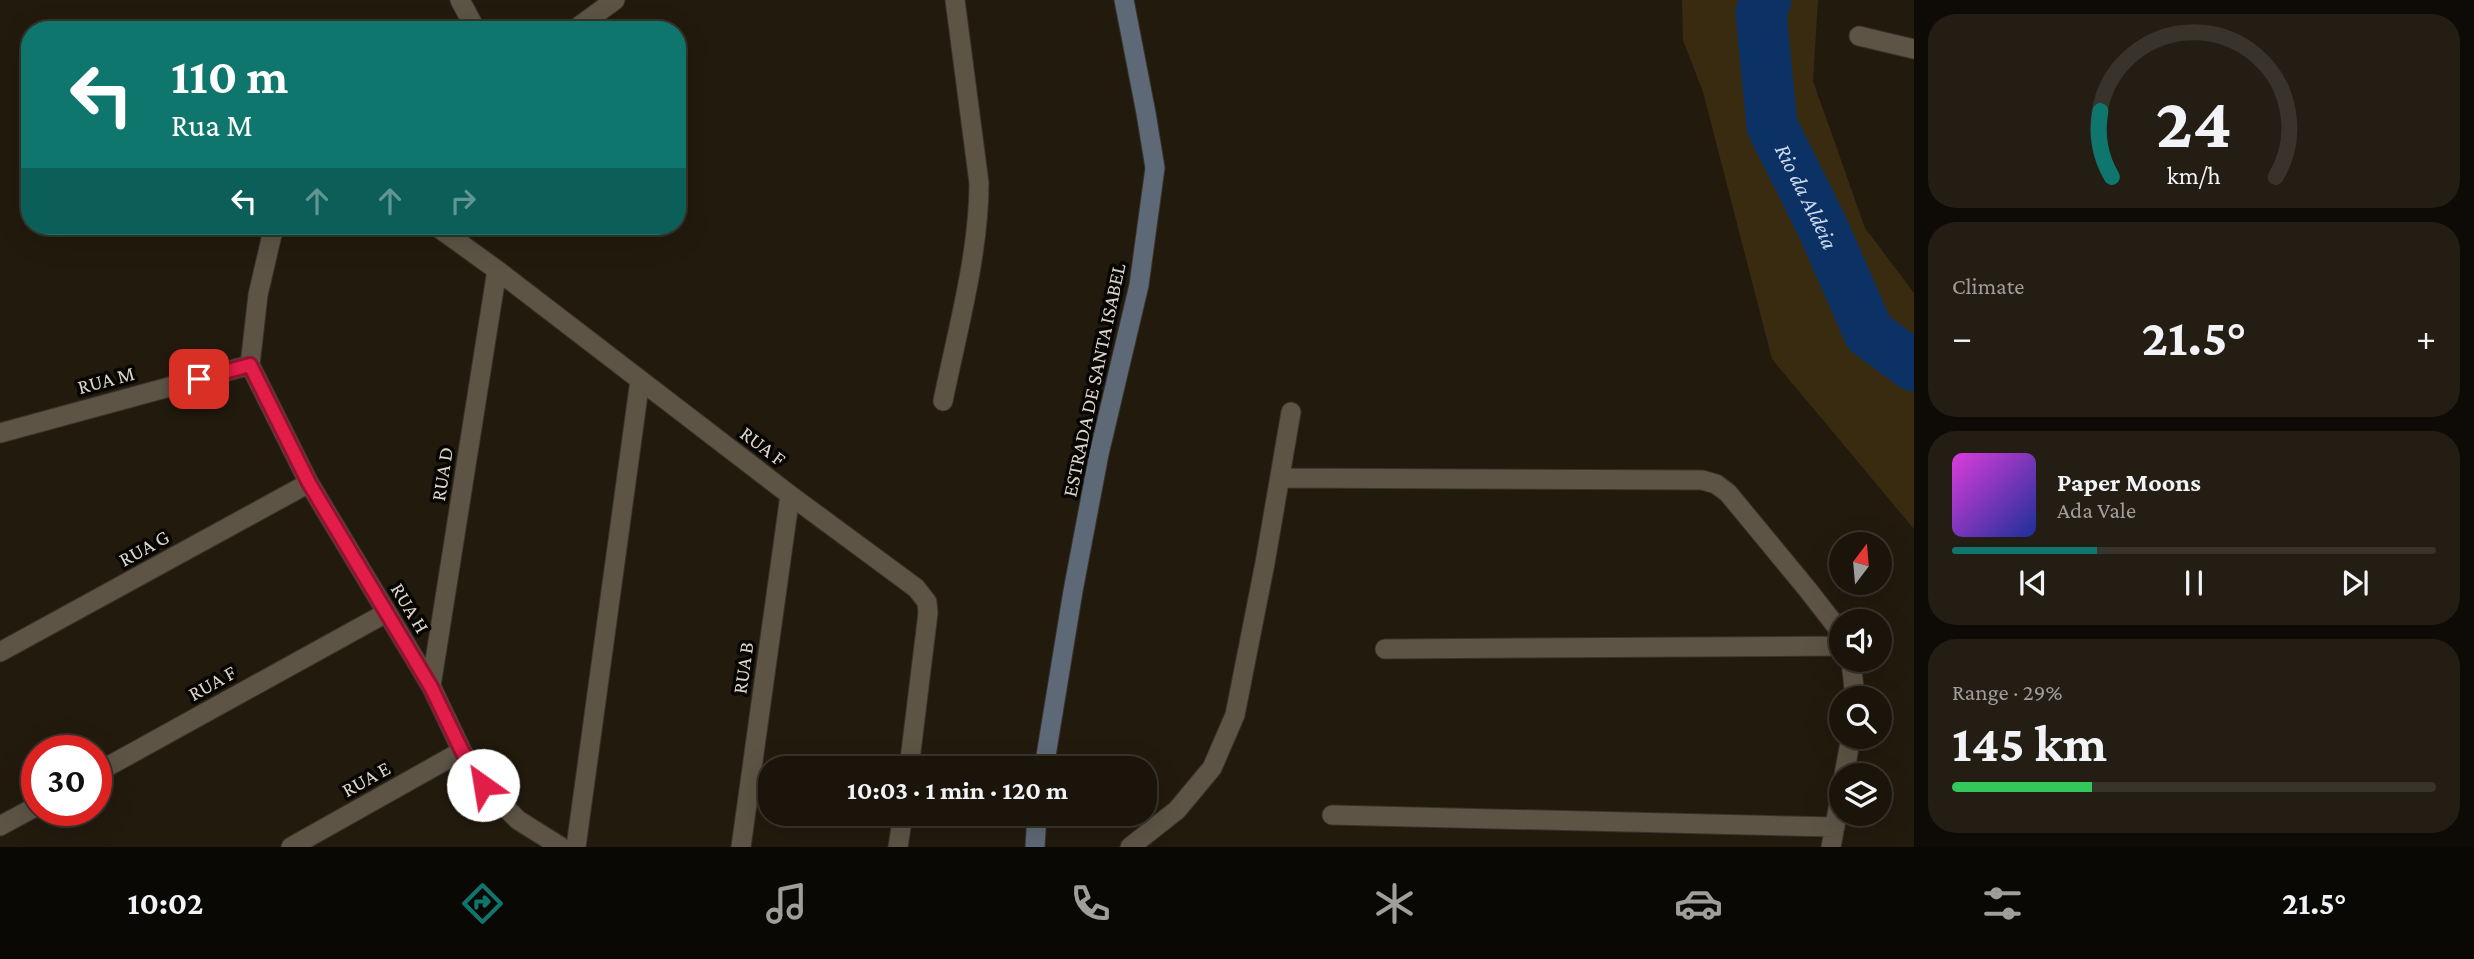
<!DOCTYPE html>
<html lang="en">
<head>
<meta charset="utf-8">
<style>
	:root { --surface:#1a140a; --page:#231d13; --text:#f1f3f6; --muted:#9f9e9c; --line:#38332b; --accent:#0f766e }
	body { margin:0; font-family:"Crimson Pro",serif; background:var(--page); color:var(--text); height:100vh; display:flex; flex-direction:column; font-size:26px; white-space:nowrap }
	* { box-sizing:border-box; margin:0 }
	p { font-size:23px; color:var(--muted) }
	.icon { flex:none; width:38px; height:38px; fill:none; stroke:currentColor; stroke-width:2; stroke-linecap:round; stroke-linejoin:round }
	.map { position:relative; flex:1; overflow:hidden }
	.details { display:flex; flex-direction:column; gap:14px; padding:14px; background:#0e0b06; width:560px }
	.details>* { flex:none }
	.banner { position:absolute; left:21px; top:21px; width:665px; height:214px; border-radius:28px; box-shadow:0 7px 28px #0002,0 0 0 2px var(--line); background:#0f766e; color:#fff; overflow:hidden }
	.needle { width:46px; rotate:16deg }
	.tools { position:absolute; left:1829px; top:532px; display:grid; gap:14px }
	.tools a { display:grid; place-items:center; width:63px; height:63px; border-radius:50%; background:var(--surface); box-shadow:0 7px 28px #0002,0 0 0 2px var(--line); font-size:35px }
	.speed { position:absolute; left:21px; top:735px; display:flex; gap:14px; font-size:35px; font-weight:700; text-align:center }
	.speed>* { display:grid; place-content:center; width:91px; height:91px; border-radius:50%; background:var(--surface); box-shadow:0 7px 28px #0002,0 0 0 2px var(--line); line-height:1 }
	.speed .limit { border:10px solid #d22; background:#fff; color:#111 }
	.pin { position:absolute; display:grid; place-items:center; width:60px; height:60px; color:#fff; margin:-30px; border-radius:14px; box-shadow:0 4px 10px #0006 }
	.me { position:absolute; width:77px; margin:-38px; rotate:328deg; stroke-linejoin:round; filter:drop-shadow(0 0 5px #0008) }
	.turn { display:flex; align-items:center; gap:24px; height:147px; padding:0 35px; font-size:32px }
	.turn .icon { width:91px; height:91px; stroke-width:2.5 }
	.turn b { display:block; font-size:49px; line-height:60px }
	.lanes { display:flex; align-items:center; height:66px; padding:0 35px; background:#0003; justify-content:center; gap:35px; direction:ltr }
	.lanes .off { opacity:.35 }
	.big { font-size:52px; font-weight:700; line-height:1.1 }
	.details .widget { flex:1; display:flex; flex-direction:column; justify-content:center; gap:10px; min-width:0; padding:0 24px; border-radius:28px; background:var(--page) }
	.details .dial { align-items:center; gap:0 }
	.dial svg { height:182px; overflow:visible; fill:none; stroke:var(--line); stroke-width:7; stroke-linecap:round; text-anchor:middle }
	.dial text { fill:var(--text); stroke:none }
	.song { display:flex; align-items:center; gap:21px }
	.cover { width:84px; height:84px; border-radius:10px; background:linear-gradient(135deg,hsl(300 70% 55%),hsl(230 70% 35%)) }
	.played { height:7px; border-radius:4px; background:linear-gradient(90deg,var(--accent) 30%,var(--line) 30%) }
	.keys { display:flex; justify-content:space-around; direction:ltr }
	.heat { display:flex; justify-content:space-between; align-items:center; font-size:38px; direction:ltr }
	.charge { height:10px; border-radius:5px; background:linear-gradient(90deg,#34c759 29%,var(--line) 0) }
	.trip { position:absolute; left:758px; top:756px; width:399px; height:70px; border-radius:28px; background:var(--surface); box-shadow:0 7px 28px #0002,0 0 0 2px var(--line); font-weight:700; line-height:70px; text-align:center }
	.tabs { display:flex; height:112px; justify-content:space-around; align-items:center; background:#0a0804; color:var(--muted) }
	.tabs .icon { width:49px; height:49px }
	.tabs .on { color:var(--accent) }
	.tabs b { font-size:32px; color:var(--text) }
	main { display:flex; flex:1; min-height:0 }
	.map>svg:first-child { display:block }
</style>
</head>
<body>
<main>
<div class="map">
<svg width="1914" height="847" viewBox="0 0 1914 847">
	<rect width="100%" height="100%" fill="#221a0d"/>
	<!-- green -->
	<path fill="#392b10" d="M1682,0h136l-5,81 52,147 49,65v236l-142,-170 -69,-267 -20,-52z"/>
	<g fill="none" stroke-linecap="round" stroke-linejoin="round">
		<!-- river -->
		<path stroke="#0c3265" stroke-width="51" id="s1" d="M1766,0l-5,13 11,113 50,100 47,107 45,33"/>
		<!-- minor casing -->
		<g stroke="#39332d" stroke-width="21">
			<path id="minor" d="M460,0l16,30
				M574,30l41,-30
				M1859,36l55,13
				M436,226l61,44 293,225 126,93 11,14 1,11 -19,155
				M250,365l59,118 122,203 31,65 21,34 35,35 43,27
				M250,365l8,-70 16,-69
				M943,401c14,-69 36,-147 36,-218l-24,-183
				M0,433l250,-68
				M1280,478l422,2 14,4 12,9 80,97 28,36 5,11
				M1385,649l456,-3
				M0,652l309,-169
				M1851,660l4,38
				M431,686l66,-416
				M96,773l290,-160
				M1844,775l7,-38
				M1332,815l503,12
				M0,826l37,-20
				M291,847l171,-96
				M576,847l64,-467
				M741,847l49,-352
				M898,847l5,-33
				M1130,847l47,-37 35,-42 23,-53 30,-152 26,-151
				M1831,847l10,-54"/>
		</g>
		<!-- secondary casing -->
		<g stroke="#39332d" stroke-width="21">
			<path id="secondary" d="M1044,768l29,-177 26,-137 40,-169 16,-117 -9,-55 -22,-113
				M1035,847l2,-33"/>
		</g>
		<!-- minor -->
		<use href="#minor" stroke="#5d5445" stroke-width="19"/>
		<!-- secondary -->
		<use href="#secondary" stroke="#5e6977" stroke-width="19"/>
	</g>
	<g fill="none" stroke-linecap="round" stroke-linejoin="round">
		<!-- route casing -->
		<g stroke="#92132f" stroke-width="18">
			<path id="route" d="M199,379l51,-14 59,118 122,204 31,64 21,34"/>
		</g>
		<!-- route -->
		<use href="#route" stroke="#e11d48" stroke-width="12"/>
	</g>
	<g text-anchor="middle" stroke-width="7" stroke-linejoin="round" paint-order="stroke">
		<!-- street labels -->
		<g font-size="21" fill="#dad5cc" stroke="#080602">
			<text transform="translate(106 380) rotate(-15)" y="7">RUA M</text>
			<text transform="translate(1094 380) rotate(-78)" y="7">ESTRADA DE SANTA ISABEL</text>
			<text transform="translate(763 446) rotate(37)" y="7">RUA F</text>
			<text transform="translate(442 474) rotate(-81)" y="7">RUA D</text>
			<text transform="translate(144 548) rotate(-29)" y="7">RUA G</text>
			<text transform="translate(410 608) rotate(59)" y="7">RUA H</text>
			<text transform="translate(743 668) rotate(-82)" y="7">RUA B</text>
			<text transform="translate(212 683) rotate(-29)" y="7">RUA F</text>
			<text transform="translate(366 779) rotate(-29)" y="7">RUA E</text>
		</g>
		<!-- water labels -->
		<g font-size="23" font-style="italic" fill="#ccd9ed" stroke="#080602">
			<text dy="8" stroke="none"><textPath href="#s1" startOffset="206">Rio da Aldeia</textPath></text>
		</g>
	</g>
</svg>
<div class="tools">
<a><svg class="needle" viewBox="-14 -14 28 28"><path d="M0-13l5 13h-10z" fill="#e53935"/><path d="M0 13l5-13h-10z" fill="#9f9e9c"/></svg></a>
<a><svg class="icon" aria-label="sound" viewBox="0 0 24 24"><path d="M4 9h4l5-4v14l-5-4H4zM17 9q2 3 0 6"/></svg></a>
<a><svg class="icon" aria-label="search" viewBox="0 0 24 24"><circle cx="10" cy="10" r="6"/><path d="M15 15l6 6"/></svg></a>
<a><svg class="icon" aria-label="layers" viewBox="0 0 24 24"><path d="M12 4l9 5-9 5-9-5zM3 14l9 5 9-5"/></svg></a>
</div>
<div class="speed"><div class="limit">30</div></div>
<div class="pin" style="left:199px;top:379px;background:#d93025"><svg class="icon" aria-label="arrive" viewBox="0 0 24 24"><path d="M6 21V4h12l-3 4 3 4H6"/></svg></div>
<svg class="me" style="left:483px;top:785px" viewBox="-20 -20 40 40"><circle r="19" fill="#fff"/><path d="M0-13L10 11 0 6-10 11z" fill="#e11d48"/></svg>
<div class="trip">10:03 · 1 min · 120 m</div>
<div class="banner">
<div class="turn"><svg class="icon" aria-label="left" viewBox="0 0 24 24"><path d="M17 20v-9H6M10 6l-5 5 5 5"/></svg><div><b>110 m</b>Rua M</div></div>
<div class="lanes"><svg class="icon" aria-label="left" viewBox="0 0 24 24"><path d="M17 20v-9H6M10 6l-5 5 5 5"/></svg><svg class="icon off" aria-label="ahead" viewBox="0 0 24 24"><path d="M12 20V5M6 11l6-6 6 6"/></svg><svg class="icon off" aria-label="ahead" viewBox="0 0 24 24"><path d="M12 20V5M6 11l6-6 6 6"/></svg><svg class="icon off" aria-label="right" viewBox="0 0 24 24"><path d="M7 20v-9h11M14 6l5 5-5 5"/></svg></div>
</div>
</div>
<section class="details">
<div class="widget dial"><svg viewBox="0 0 100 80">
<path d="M14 69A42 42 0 1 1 86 69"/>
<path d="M14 69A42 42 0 0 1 9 40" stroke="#0f766e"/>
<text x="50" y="56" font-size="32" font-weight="700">24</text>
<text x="50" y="72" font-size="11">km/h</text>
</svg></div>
<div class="widget"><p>Climate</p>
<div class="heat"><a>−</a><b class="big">21.5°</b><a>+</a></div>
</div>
<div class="widget">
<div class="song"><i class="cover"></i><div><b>Paper Moons</b><p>Ada Vale</p></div></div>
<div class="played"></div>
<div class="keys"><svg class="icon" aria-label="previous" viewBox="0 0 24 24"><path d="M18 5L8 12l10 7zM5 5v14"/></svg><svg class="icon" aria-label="pause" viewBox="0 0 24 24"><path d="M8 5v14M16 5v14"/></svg><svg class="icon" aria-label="next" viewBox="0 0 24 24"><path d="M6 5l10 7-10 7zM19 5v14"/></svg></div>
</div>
<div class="widget"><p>Range · 29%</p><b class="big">145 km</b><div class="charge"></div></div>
</section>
</main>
<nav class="tabs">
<b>10:02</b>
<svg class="icon on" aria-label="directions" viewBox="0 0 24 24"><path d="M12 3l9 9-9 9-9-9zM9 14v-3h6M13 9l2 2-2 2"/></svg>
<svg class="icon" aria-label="music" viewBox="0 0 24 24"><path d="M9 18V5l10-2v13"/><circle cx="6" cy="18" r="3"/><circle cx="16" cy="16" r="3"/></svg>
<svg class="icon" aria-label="phone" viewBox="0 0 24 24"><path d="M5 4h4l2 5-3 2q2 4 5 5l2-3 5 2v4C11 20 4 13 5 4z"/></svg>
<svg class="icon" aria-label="climate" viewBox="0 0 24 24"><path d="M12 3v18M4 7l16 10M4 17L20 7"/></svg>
<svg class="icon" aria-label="car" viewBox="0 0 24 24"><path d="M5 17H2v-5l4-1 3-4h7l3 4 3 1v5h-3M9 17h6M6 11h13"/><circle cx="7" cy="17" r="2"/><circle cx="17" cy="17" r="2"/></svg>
<svg class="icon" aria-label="filters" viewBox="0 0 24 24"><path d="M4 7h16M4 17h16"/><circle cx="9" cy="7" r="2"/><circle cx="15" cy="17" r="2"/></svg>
<b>21.5°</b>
</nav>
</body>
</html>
